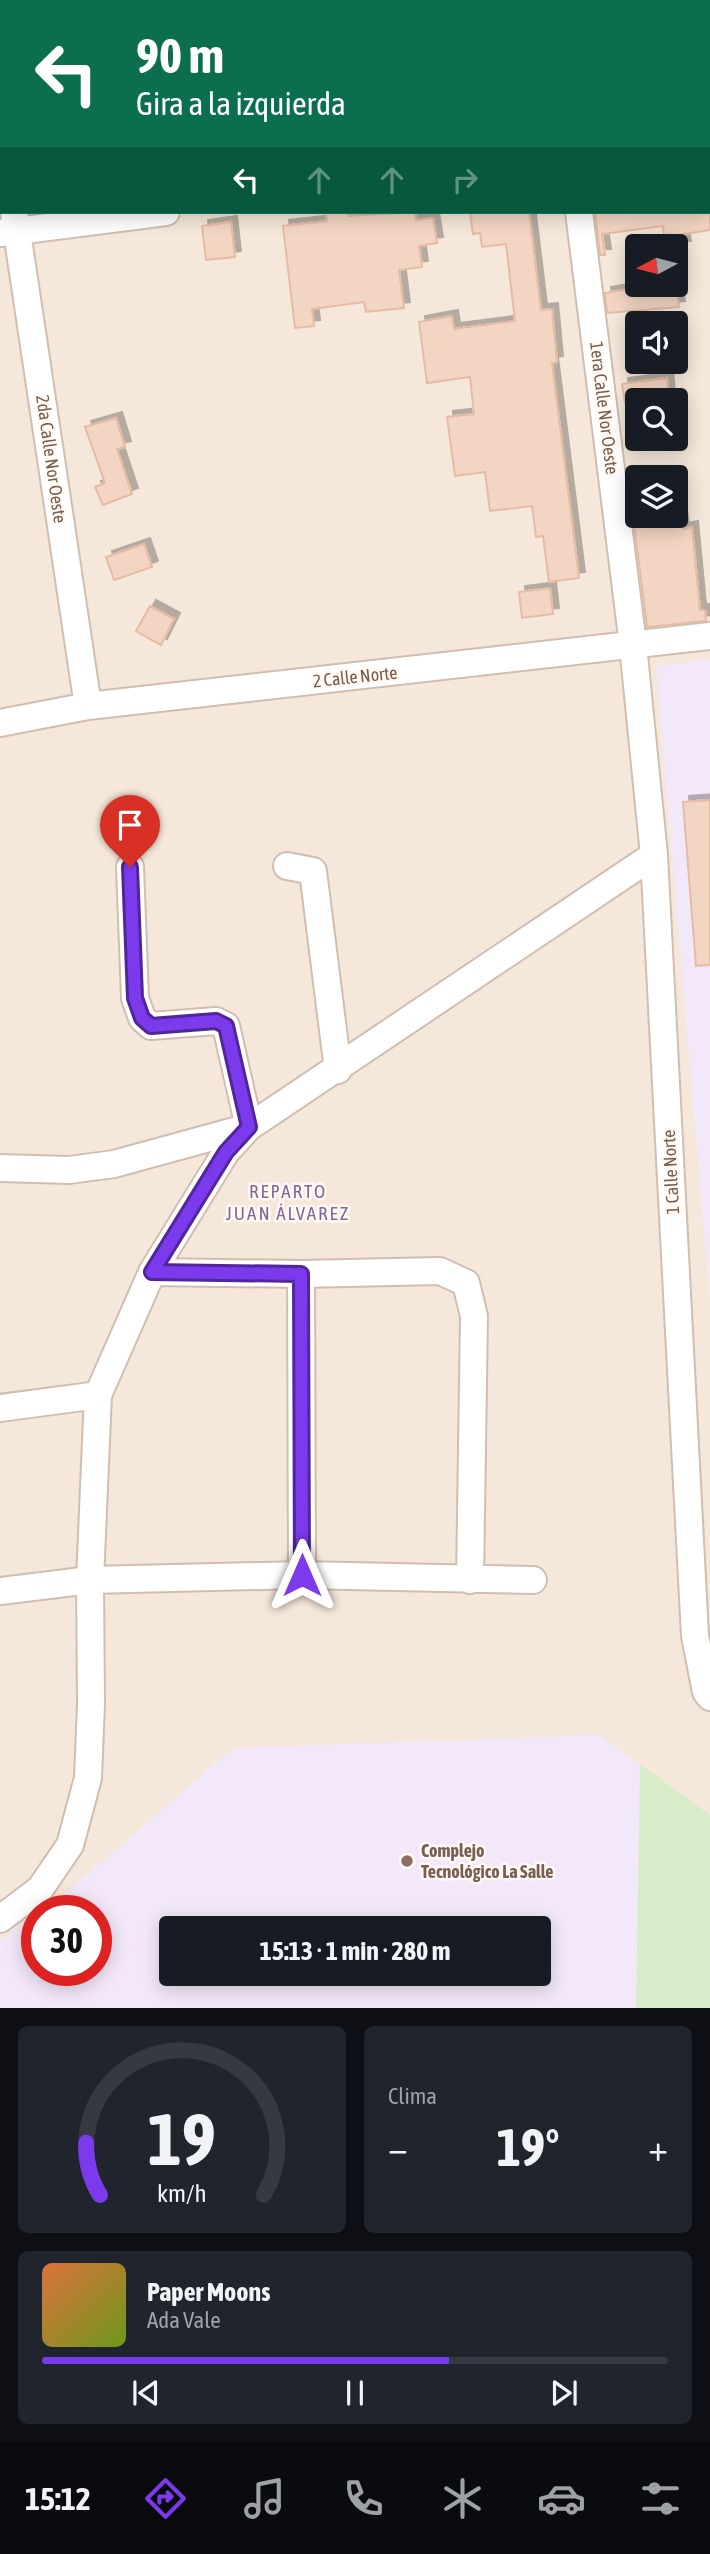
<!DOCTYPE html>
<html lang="es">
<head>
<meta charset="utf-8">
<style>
	:root { --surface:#171b24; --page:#20242c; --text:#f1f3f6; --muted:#9ea1a6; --line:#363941; --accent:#7c3aed }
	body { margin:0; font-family:"Asap Condensed",sans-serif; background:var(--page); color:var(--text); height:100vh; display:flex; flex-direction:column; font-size:26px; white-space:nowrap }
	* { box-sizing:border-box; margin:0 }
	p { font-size:23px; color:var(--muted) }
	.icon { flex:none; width:38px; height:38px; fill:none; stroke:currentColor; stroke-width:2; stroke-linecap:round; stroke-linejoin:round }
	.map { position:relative; height:2008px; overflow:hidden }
	.sheet { display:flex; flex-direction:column; gap:18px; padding:18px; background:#0d0f14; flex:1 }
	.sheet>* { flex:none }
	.banner { position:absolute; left:0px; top:0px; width:710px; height:214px; box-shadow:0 4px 18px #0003; background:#0b6e4f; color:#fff; overflow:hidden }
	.needle { width:46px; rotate:263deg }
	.fabs { position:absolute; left:625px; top:234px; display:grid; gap:14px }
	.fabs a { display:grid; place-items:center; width:63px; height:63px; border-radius:7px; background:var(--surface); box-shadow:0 4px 18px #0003; font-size:35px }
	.speed { position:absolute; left:21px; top:1895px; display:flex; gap:14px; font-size:35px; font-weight:700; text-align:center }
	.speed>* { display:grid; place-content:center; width:91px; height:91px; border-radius:50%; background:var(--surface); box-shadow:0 4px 18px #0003; line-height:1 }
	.speed .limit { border:10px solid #d22; background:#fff; color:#111 }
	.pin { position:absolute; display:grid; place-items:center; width:60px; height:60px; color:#fff; margin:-72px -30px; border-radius:50% 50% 50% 0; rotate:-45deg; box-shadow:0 0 7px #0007 }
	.pin .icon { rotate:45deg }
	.me { position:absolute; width:77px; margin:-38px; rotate:0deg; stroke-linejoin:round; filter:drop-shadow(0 0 5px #0008) }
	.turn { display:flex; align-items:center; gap:24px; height:147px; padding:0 21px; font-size:32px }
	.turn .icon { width:91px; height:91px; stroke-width:2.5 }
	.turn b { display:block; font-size:49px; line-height:60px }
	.lanes { display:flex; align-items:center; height:66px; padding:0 21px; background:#0003; justify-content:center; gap:35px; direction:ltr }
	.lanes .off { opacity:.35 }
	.big { font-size:52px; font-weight:700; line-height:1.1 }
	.sheet .tile { flex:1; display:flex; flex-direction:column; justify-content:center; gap:10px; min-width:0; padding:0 24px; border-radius:10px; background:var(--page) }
	.sheet .dial { align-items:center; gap:0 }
	.dial svg { height:182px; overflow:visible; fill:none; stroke:var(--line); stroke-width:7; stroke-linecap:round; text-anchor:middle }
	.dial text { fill:var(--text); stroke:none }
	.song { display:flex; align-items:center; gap:21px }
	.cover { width:84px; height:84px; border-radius:10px; background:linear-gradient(135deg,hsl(20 70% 55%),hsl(80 70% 35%)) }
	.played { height:7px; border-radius:4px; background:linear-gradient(90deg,var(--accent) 65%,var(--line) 65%) }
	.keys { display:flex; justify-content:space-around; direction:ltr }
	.heat { display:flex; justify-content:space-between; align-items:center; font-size:38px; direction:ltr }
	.sheet .tiles { flex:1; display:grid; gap:18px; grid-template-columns:1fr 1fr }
	.tile:last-child { grid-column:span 2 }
	.trip { position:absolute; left:159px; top:1916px; width:392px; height:70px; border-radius:7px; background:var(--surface); box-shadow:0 4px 18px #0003; font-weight:700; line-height:70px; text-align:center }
	.menu { display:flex; height:112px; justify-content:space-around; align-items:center; background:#090b0e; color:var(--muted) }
	.menu .icon { width:49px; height:49px }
	.menu .on { color:var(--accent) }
	.menu b { font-size:32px; color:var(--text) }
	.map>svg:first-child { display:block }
</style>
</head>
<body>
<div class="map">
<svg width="710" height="2008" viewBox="0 0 710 2008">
	<defs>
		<filter id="shadow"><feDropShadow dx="6" dy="-6" stdDeviation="0" flood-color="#0004"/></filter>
	</defs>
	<rect width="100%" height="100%" fill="#fdf6ec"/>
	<!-- residential -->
	<path fill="#f5e8da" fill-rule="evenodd" d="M0,0h710v1815l-658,91 -15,5v5l-37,24zM2,2h707v210h-707zM637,247h39v38h-39zM637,324h39v38h-39zM637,401h39v38h-39zM637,478h39v38h-39z"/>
	<!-- education -->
	<path fill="#f3e8fa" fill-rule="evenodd" d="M710,659v643l-54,-636z
		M599,1735l111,80v193h-710v-68l37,-24v54h59v-59h-51l188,-163zM172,1928h367v46h-367z"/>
	<!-- green -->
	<path fill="#d8ecc9" d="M640,1764l70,51v193h-74z"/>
	<!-- building -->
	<path fill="#f3d5c3" stroke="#e6bba3" stroke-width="2" filter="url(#shadow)" d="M339,212h9v4l67,-4 1,8 17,-2 4,25 -18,3 3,21 -23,3 5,38 -38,4 -2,-10 -52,7 2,17 -19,2 -12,-102 44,-5 -1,-8z
		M470,212h59l12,98 11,-1 5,53 -5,1 27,215 -30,4 -6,-46 -7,1 -4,-31 -42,5 -5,-39 -30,4 -8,-59 27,-3 -4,-37 -43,6 -8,-61 33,-6 2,13 61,-8 -9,-77 -24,3 -2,-14 -7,1z
		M595,212h115v18l-27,4 2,13h-20l-2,-21 -61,8 3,21h-5z
		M231,222l4,35 -29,3 -4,-34z
		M650,285h26l3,22 -72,6 -2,-20z
		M667,378l2,19 -44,6 -3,-19z
		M116,418l9,29 -8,2 15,45 -29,11 -8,-18 10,-4 -20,-56z
		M633,516h48l2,13 9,-2 8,83h5l1,11 -59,6z
		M144,544l8,23 -38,13 -8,-23z
		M550,588l3,26 -31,4 -3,-26z
		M150,606l24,13 -13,26 -25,-14z
		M710,800v165l-14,1 -13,-164z"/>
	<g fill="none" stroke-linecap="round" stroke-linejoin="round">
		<!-- minor casing -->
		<g stroke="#d1beb0" stroke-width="30">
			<path id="minor" d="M552,0l1,2
				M0,95l2,14
				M709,146h1
				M14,212l74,494
				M579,212l54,433 21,210 41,781 11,56 4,5
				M1,233l165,-21
				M0,723l88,-17 622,-70
				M287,866l26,5 25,199
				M0,1168l69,2 45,-6 135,-37 -23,-101 -10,-5 -65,5 -9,-8 -7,-20 -5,-131
				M152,1272l149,2 139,-3 26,12 8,33 -4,264
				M301,1274l1,301
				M0,1408l98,-13
				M0,1591l90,-11 212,-5 231,5
				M0,1919l40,-30 30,-44 18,-67 3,-74 -1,-124 8,-185 54,-123 74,-120 23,-25 405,-272"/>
		</g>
		<!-- minor -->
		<use href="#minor" stroke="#fff" stroke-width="26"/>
	</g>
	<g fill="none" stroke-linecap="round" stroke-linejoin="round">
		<!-- route casing -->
		<g stroke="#51269a" stroke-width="18">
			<path id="route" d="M130,867l5,131 7,20 9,8 65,-5 10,5 23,101 -23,25 -74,120 149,2 1,301"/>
		</g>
		<!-- route -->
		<use href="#route" stroke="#7c3aed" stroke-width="12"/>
	</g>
	<!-- markers -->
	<circle fill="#8d6e63" stroke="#fffaf3" stroke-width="2.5" cx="407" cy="1861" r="7"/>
	<g text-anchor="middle" stroke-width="5" stroke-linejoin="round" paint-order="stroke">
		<!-- street labels -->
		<g font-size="18" fill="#7a5c4d" stroke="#fffaf3">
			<text transform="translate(604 408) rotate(83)" y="6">1era Calle Nor Oeste</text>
			<text transform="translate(51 459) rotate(82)" y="6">2da Calle Nor Oeste</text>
			<text transform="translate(355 677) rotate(-6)" y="6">2 Calle Norte</text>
			<text transform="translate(671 1172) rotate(-93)" y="6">1 Calle Norte</text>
		</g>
		<!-- education labels -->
		<g font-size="18" font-weight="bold" fill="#785e54" stroke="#fffaf3" text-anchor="start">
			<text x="421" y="1857">Complejo<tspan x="421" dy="21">Tecnológico La Salle</tspan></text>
		</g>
		<!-- neighbourhood labels -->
		<g font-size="19" letter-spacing="2" fill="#846695" stroke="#fffaf3">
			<text x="288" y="1198">REPARTO<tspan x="288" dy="22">JUAN ÁLVAREZ</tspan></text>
		</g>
	</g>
</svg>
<div class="fabs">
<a><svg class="needle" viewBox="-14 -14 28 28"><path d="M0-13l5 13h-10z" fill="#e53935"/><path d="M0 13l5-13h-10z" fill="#9ea1a6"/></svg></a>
<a><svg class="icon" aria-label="sound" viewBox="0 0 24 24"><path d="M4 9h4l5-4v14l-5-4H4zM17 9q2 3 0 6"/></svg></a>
<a><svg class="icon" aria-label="search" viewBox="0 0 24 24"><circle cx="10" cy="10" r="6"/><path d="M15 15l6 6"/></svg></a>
<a><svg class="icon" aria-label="layers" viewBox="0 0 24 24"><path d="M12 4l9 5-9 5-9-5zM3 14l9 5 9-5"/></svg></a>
</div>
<div class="speed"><div class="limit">30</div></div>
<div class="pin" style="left:130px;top:867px;background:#d93025"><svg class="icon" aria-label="arrive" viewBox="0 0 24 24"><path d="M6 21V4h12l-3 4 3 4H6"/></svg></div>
<svg class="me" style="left:302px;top:1575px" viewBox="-20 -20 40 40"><path d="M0-17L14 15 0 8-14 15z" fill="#7c3aed" stroke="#fff" stroke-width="4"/></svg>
<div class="trip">15:13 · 1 min · 280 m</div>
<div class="banner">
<div class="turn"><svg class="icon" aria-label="left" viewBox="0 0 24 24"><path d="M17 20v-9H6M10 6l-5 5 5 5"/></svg><div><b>90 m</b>Gira a la izquierda</div></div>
<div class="lanes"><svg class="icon" aria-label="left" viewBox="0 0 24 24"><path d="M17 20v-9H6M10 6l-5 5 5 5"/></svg><svg class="icon off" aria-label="ahead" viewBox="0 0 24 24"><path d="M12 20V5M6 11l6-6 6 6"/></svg><svg class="icon off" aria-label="ahead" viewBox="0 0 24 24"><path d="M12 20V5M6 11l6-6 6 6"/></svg><svg class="icon off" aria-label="right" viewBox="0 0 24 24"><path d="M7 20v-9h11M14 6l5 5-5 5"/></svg></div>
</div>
</div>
<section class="sheet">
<div class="tiles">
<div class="tile dial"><svg viewBox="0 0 100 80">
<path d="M14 69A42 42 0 1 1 86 69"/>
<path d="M14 69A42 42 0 0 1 8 46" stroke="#7c3aed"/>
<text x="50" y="56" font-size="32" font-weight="700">19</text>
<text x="50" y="72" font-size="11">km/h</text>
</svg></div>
<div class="tile"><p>Clima</p>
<div class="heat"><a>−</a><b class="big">19°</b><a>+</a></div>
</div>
<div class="tile">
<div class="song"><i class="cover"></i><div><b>Paper Moons</b><p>Ada Vale</p></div></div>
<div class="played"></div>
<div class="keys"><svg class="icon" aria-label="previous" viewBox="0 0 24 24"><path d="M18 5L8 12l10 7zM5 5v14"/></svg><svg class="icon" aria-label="pause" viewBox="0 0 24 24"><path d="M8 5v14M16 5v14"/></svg><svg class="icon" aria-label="next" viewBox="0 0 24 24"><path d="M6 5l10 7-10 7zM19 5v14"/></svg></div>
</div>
</div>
</section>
<nav class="menu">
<b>15:12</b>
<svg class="icon on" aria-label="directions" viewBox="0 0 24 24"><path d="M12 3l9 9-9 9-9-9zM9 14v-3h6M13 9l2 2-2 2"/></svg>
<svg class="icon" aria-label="music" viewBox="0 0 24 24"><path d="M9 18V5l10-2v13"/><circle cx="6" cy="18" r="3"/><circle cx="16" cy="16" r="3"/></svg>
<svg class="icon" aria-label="phone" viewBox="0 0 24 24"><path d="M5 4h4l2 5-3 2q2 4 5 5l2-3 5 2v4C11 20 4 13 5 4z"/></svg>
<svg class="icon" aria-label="climate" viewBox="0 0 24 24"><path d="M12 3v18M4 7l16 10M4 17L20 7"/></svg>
<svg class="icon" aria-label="car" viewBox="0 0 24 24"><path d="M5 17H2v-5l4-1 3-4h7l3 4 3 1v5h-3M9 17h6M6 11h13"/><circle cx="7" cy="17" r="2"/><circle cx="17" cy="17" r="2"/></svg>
<svg class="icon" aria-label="filters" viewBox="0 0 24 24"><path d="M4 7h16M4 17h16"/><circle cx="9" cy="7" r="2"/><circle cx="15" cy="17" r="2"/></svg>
</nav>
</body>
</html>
